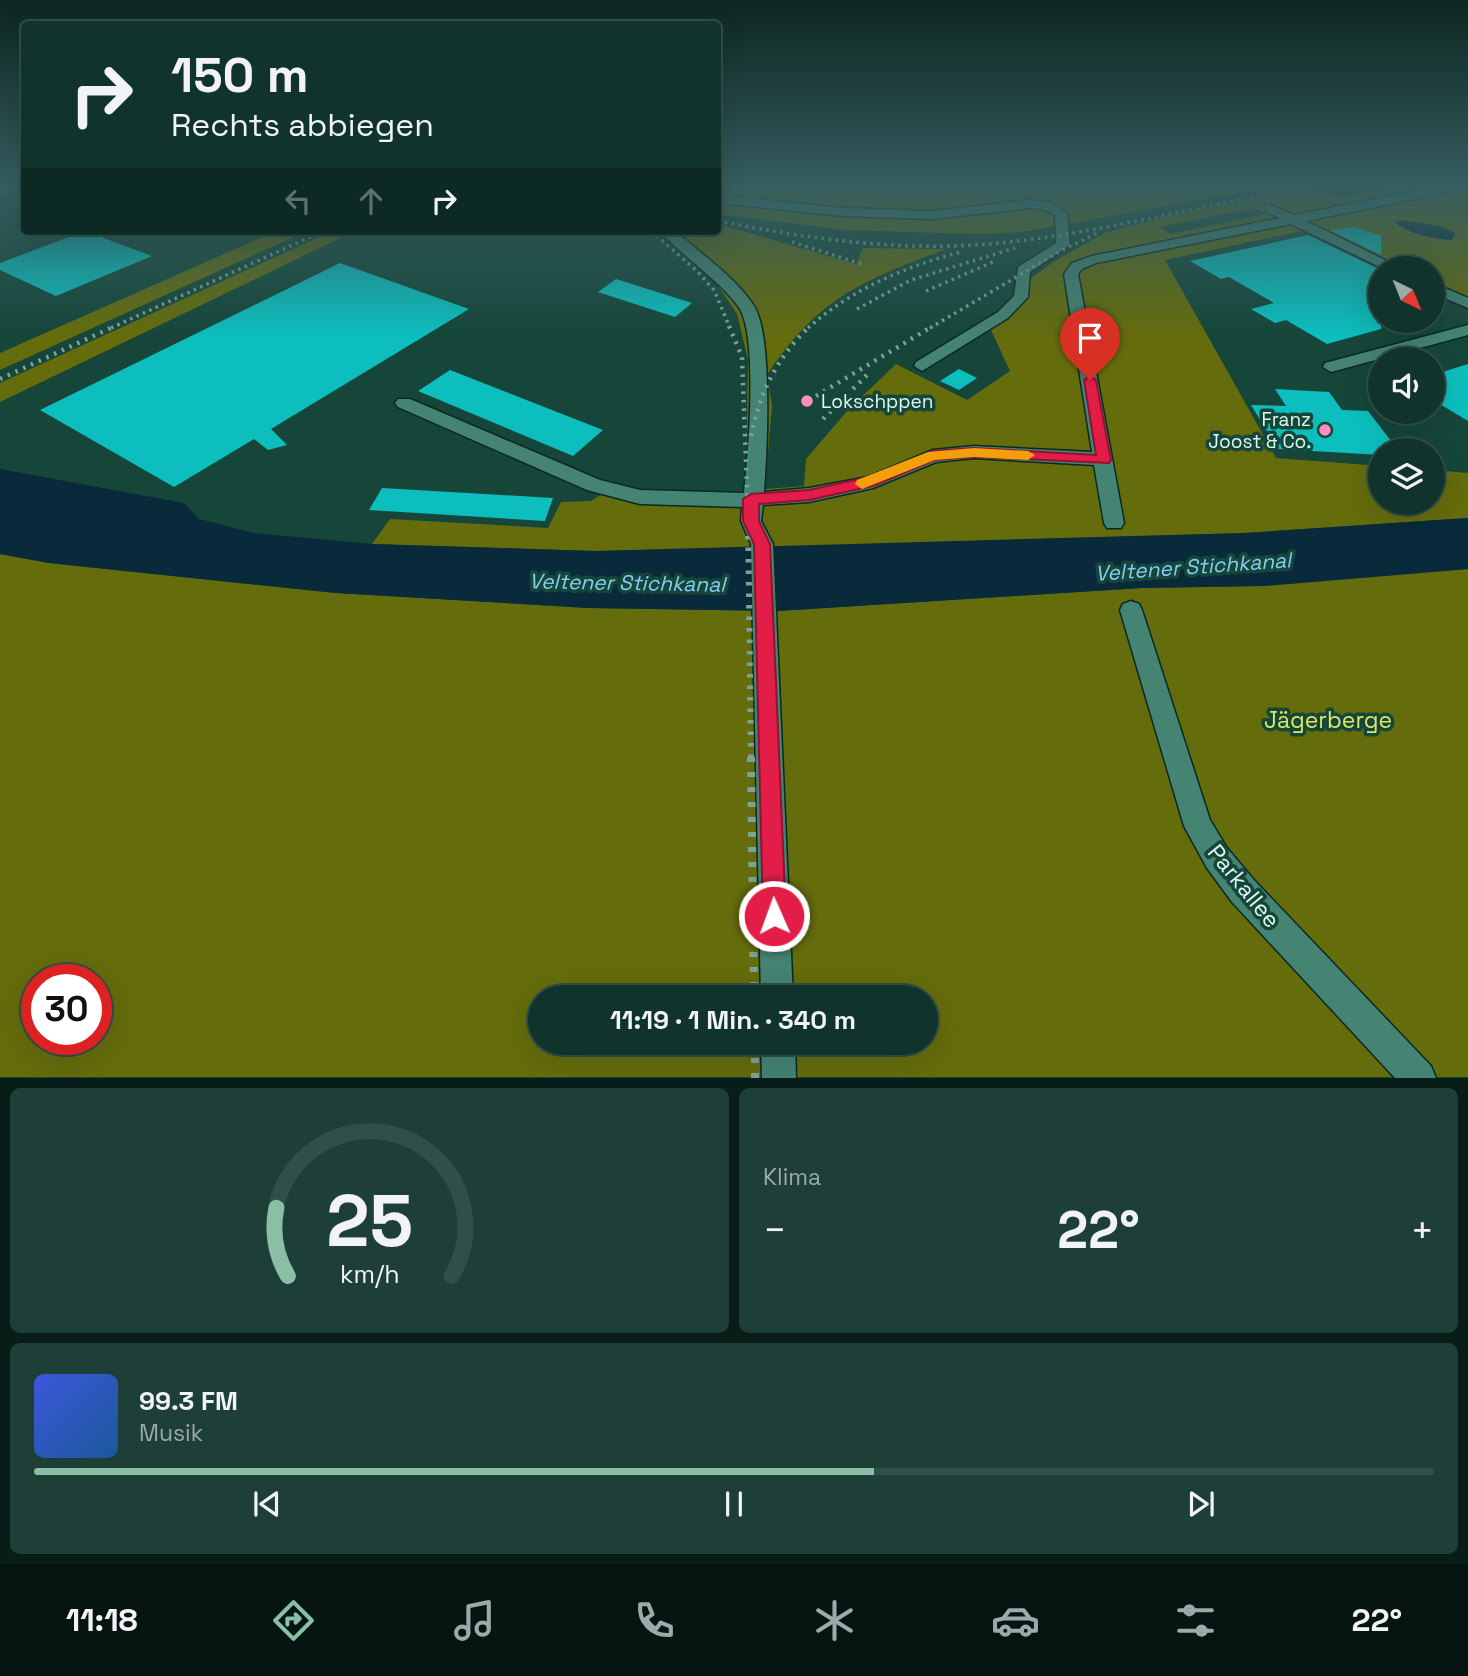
<!DOCTYPE html>
<html lang="de">
<head>
<meta charset="utf-8">
<style>
	:root { --surface:#10342c; --page:#1e3f38; --text:#f1f3f6; --muted:#9caaa9; --line:#304f48; --accent:#8abfa5 }
	body { margin:0; font-family:"Space Grotesk",sans-serif; background:var(--page); color:var(--text); height:100vh; display:flex; flex-direction:column; font-size:26px; white-space:nowrap }
	* { box-sizing:border-box; margin:0 }
	p { font-size:23px; color:var(--muted) }
	.icon { flex:none; width:38px; height:38px; fill:none; stroke:currentColor; stroke-width:2; stroke-linecap:round; stroke-linejoin:round }
	.map { position:relative; height:1078px; overflow:hidden }
	.sheet { display:flex; flex-direction:column; gap:10px; padding:10px; background:#091d18; flex:1 }
	.sheet>* { flex:none }
	.guide { position:absolute; left:21px; top:21px; width:700px; height:214px; border-radius:7px; box-shadow:0 7px 28px #0002,0 0 0 2px var(--line); background:#10342c; color:var(--text); overflow:hidden }
	.needle { width:46px; rotate:137deg }
	.controls { position:absolute; left:1368px; top:256px; display:grid; gap:14px }
	.controls a { display:grid; place-items:center; width:77px; height:77px; border-radius:50%; background:var(--surface); box-shadow:0 7px 28px #0002,0 0 0 2px var(--line); font-size:35px }
	.speed { position:absolute; left:21px; top:964px; display:flex; gap:14px; font-size:35px; font-weight:700; text-align:center }
	.speed>* { display:grid; place-content:center; width:91px; height:91px; border-radius:50%; background:var(--surface); box-shadow:0 7px 28px #0002,0 0 0 2px var(--line); line-height:1 }
	.speed .limit { border:10px solid #d22; background:#fff; color:#111 }
	.pin { position:absolute; display:grid; place-items:center; width:60px; height:60px; color:#fff; margin:-72px -30px; border-radius:50% 50% 50% 0; rotate:-45deg; box-shadow:0 0 7px #0007 }
	.pin .icon { rotate:45deg }
	.me { position:absolute; width:77px; margin:-38px; rotate:358deg; stroke-linejoin:round; filter:drop-shadow(0 0 5px #0008) }
	.turn { display:flex; align-items:center; gap:24px; height:147px; padding:0 35px; font-size:32px }
	.turn .icon { width:91px; height:91px; stroke-width:2.5 }
	.turn b { display:block; font-size:49px; line-height:60px }
	.lanes { display:flex; align-items:center; height:66px; padding:0 35px; background:#0003; justify-content:center; gap:35px; direction:ltr }
	.lanes .off { opacity:.35 }
	.big { font-size:52px; font-weight:700; line-height:1.1 }
	.sheet .tile { flex:1; display:flex; flex-direction:column; justify-content:center; gap:10px; min-width:0; padding:0 24px; border-radius:10px; background:var(--page) }
	.sheet .dial { align-items:center; gap:0 }
	.dial svg { height:182px; overflow:visible; fill:none; stroke:var(--line); stroke-width:7; stroke-linecap:round; text-anchor:middle }
	.dial text { fill:var(--text); stroke:none }
	.song { display:flex; align-items:center; gap:21px }
	.cover { width:84px; height:84px; border-radius:10px; background:linear-gradient(135deg,hsl(230 70% 55%),hsl(210 70% 35%)) }
	.played { height:7px; border-radius:4px; background:linear-gradient(90deg,var(--accent) 60%,var(--line) 60%) }
	.keys { display:flex; justify-content:space-around; direction:ltr }
	.heat { display:flex; justify-content:space-between; align-items:center; font-size:38px; direction:ltr }
	.sheet .tiles { flex:1; display:grid; gap:10px; grid-template-columns:1fr 1fr }
	.tile:last-child { grid-column:span 2 }
	.trip { position:absolute; left:528px; top:985px; width:410px; height:70px; border-radius:35px; background:var(--surface); box-shadow:0 7px 28px #0002,0 0 0 2px var(--line); font-weight:700; line-height:70px; text-align:center }
	.tab-bar { display:flex; height:112px; justify-content:space-around; align-items:center; background:#061512; color:var(--muted) }
	.tab-bar .icon { width:49px; height:49px }
	.tab-bar .selected { color:var(--accent) }
	.tab-bar b { font-size:32px; color:var(--text) }
	.map>svg:first-child { display:block }
</style>
</head>
<body>
<div class="map">
<svg width="1468" height="1078" viewBox="0 0 1468 1078">
	<rect width="100%" height="100%" fill="#16463a"/>
	<!-- green -->
	<path fill="#656c0c" fill-rule="evenodd" d="M718,185h583l41,12 61,-12h65v114l-35,-17v-14h-29l-83,-41 -156,33 111,198 105,8v36h52v-32l35,3v45l-223,15 -510,15 -139,3 -224,-7 18,-25 158,9 13,-26 30,-1 25,-16 31,6 89,2 10,-3 2,-130 -11,-46 -31,-46 -49,-37h61v-7l138,40 7,-16 83,1c-84,32 -127,48 -179,126l5,31 -7,83 39,-3 2,-27 42,-49 48,-46 71,36 43,-29 -19,-41 33,-28 6,-23 23,-17 51,-29 71,-19 90,-18 -11,-6 -232,42 -42,2 -134,-4 -128,-16zM1255,208l11,6 -96,20 -11,-7z
		M276,231h31l-307,139v-17z
		M332,231h23l-355,171v-19z
		M0,554l49,9 287,30 253,15 189,3 363,-23 123,-2 204,-17v508h-1468zM37,980h59v60h-59zM541,998h385v45h-385z"/>
	<!-- water -->
	<path fill="#082a3b" d="M1401,220l39,6 15,7 -3,7c-18,-1 -44,-6 -57,-18z
		M0,469l184,34 15,16 55,14 118,11 224,7 649,-18 223,-15v51l-204,17 -123,2 -363,23 -189,-3 -253,-15 -287,-30 -49,-9z"/>
	<!-- building -->
	<path fill="#0dbebe" d="M1355,227l26,9v19l-51,-25z
		M85,231l67,25 -96,40 -56,-26v-7z
		M1308,235l73,35v59l-54,15 -41,-24 -11,3 -24,-14 23,-6 -45,-26 -8,2 -31,-18z
		M340,263l129,46 -198,120 16,16 -19,5 -14,-11 -80,48 -134,-77z
		M616,279l76,24 -17,14 -77,-25z
		M1468,364v57l-35,-21v-25z
		M959,369l18,9 -18,12 -19,-9z
		M450,370l153,60 -30,26 -155,-65z
		M1275,389l54,3 13,18 26,1 30,39h-17v5l-103,-6 -27,-44 35,1z
		M382,488l171,10 -8,23 -176,-11z"/>
	<g fill="none" stroke-linecap="round" stroke-linejoin="round">
		<!-- minor casing -->
		<g stroke="#082a22" stroke-width="3">
			<path id="minor" d="M1445,185h23v3l-162,33 95,47h-19l-91,-44 -195,39 -14,6 -4,5 46,249 -3,5h-14l-3,-5 -10,-58 -120,-7 -38,4 -63,26 -64,14 -46,3 -2,16 12,23 20,454h-32l-10,-454 -10,-23 1,-14 -102,-3 -53,-14 -189,-83 -3,-4 3,-4h12l190,81 40,10 104,3c4,-36 15,-160 -6,-187 -22,-29 -54,-48 -78,-75 20,0 30,13 45,25 17,14 37,31 49,50 19,29 13,148 10,186l45,-4 59,-11 65,-27 41,-4 118,6 -28,-178 8,-11 20,-7 188,-38 -15,-7v-6l4,-1 25,11z
				M718,195l125,13 90,3 95,-11 20,2 19,11 3,32 -40,27 -2,25 -20,21 -86,53 -8,-5 2,-4 82,-50 16,-16 4,-29 38,-24 -1,-28 -13,-6 -14,-1 -95,11 -90,-3 -125,-13z
				M1433,283l35,15v10l-35,-15z
				M1468,325v10l-137,37 -8,-5 2,-4z
				M1131,601l8,3 3,6 68,210 17,28 27,32 177,186 5,12h-41l-163,-176 -25,-34 -23,-42 -64,-216 3,-6z
				M761,1043h34l1,35h-34z"/>
		</g>
		<!-- minor -->
		<use href="#minor" fill="#458372" fill-rule="evenodd"/>
		<!-- rail-far3 -->
		<path stroke="#7ca398" stroke-width="3.5" stroke-dasharray="2.5 4.5" stroke-linecap="butt" d="M0,193l24,-6
			M718,221c77,15 155,27 233,25 105,-3 209,-31 311,-51
			M651,231l45,39 18,20 16,38
			M792,242l73,23
			M926,291l67,-29
			M857,309l54,-29 104,-32
			M111,328l212,-97
			M808,328c44,-39 96,-61 153,-76
			M930,328l132,-78 36,-17"/>
		<!-- rail-far2 -->
		<path stroke="#7ca398" stroke-width="4.5" stroke-dasharray="2.5 6" stroke-linecap="butt" d="M729,326l13,31 6,157
			M0,379l115,-53
			M816,396l117,-70
			M823,419l45,-45
			M751,436c9,-44 26,-79 59,-110"/>
		<!-- rail-far1 -->
		<path stroke="#7ca398" stroke-width="6" stroke-dasharray="3.5 8" stroke-linecap="butt" d="M748,513l3,245"/>
		<!-- rail -->
		<path stroke="#7ca398" stroke-width="8" stroke-dasharray="5 10" stroke-linecap="butt" d="M751,757l3,241
			M755,1043v35"/>
	</g>
	<!-- sky -->
	<linearGradient id="sky" x2="0" y2="1"><stop stop-color="#0c2620"/><stop offset="0.55" stop-color="#365d60"/><stop offset="1" stop-color="#365d60" stop-opacity="0"/></linearGradient>
	<rect width="1468" height="336" fill="url(#sky)"/>
	<!-- route -->
	<path fill="#e11d48" stroke="#92132f" stroke-width="2" d="M1090,376l6,4 15,80 -2,3 -135,-6 -39,3 -62,26 -64,14 -50,4v17l11,23 16,372 -4,8 -8,3 -8,-3 -3,-8 -9,-372 -11,-23v-22l8,-5 58,-4 60,-13 64,-26 41,-3 122,7 -12,-75z"/>
	<!-- slow -->
	<path fill="#f59e0b" d="M974,448l54,3 7,4 -7,5 -54,-3 -39,3 -68,27 -5,2 -7,-5 2,-4 71,-28z"/>
	<!-- markers -->
	<g fill="#fe8ebd" stroke="#16463a" stroke-width="2.5">
		<circle cx="807" cy="401" r="7"/>
		<circle cx="1325" cy="430" r="7"/>
	</g>
	<g text-anchor="middle" stroke-width="7" stroke-linejoin="round" paint-order="stroke">
		<!-- poi labels -->
		<g font-size="19" fill="#daf9ef" stroke="#16463a" text-anchor="start">
			<text x="821" y="408">Lokschppen</text>
			<text x="1311" y="426" text-anchor="end">Franz<tspan x="1311" dy="22">Joost &amp; Co.</tspan></text>
		</g>
		<!-- water labels -->
		<g font-size="21" font-style="italic" fill="#85cdf5" stroke="#16463a">
			<text transform="translate(1193 567) rotate(-4)" y="7">Veltener Stichkanal</text>
			<text transform="translate(627 583) rotate(1)" y="7">Veltener Stichkanal</text>
		</g>
		<!-- near-park labels -->
		<g font-size="23" fill="#dae766" stroke="#16463a">
			<text x="1328" y="728">Jägerberge</text>
		</g>
		<!-- near-street labels -->
		<g font-size="23" fill="#daf9ef" stroke="#16463a">
			<text transform="translate(1244 886) rotate(51)" y="8">Parkallee</text>
		</g>
	</g>
</svg>
<div class="controls">
<a><svg class="needle" viewBox="-14 -14 28 28"><path d="M0-13l5 13h-10z" fill="#e53935"/><path d="M0 13l5-13h-10z" fill="#9caaa9"/></svg></a>
<a><svg class="icon" aria-label="sound" viewBox="0 0 24 24"><path d="M4 9h4l5-4v14l-5-4H4zM17 9q2 3 0 6"/></svg></a>
<a><svg class="icon" aria-label="layers" viewBox="0 0 24 24"><path d="M12 4l9 5-9 5-9-5zM3 14l9 5 9-5"/></svg></a>
</div>
<div class="speed"><div class="limit">30</div></div>
<div class="pin" style="left:1090px;top:380px;background:#d93025"><svg class="icon" aria-label="arrive" viewBox="0 0 24 24"><path d="M6 21V4h12l-3 4 3 4H6"/></svg></div>
<svg class="me" style="left:774px;top:916px" viewBox="-20 -20 40 40"><circle r="17" fill="#e11d48" stroke="#fff" stroke-width="3"/><path d="M0-11L8 9 0 5-8 9z" fill="#fff"/></svg>
<div class="trip">11:19 · 1 Min. · 340 m</div>
<div class="guide">
<div class="turn"><svg class="icon" aria-label="right" viewBox="0 0 24 24"><path d="M7 20v-9h11M14 6l5 5-5 5"/></svg><div><b>150 m</b>Rechts abbiegen</div></div>
<div class="lanes"><svg class="icon off" aria-label="left" viewBox="0 0 24 24"><path d="M17 20v-9H6M10 6l-5 5 5 5"/></svg><svg class="icon off" aria-label="ahead" viewBox="0 0 24 24"><path d="M12 20V5M6 11l6-6 6 6"/></svg><svg class="icon" aria-label="right" viewBox="0 0 24 24"><path d="M7 20v-9h11M14 6l5 5-5 5"/></svg></div>
</div>
</div>
<section class="sheet">
<div class="tiles">
<div class="tile dial"><svg viewBox="0 0 100 80">
<path d="M14 69A42 42 0 1 1 86 69"/>
<path d="M14 69A42 42 0 0 1 9 39" stroke="#8abfa5"/>
<text x="50" y="56" font-size="32" font-weight="700">25</text>
<text x="50" y="72" font-size="11">km/h</text>
</svg></div>
<div class="tile"><p>Klima</p>
<div class="heat"><a>−</a><b class="big">22°</b><a>+</a></div>
</div>
<div class="tile">
<div class="song"><i class="cover"></i><div><b>99.3 FM</b><p>Musik</p></div></div>
<div class="played"></div>
<div class="keys"><svg class="icon" aria-label="previous" viewBox="0 0 24 24"><path d="M18 5L8 12l10 7zM5 5v14"/></svg><svg class="icon" aria-label="pause" viewBox="0 0 24 24"><path d="M8 5v14M16 5v14"/></svg><svg class="icon" aria-label="next" viewBox="0 0 24 24"><path d="M6 5l10 7-10 7zM19 5v14"/></svg></div>
</div>
</div>
</section>
<nav class="tab-bar">
<b>11:18</b>
<svg class="icon selected" aria-label="directions" viewBox="0 0 24 24"><path d="M12 3l9 9-9 9-9-9zM9 14v-3h6M13 9l2 2-2 2"/></svg>
<svg class="icon" aria-label="music" viewBox="0 0 24 24"><path d="M9 18V5l10-2v13"/><circle cx="6" cy="18" r="3"/><circle cx="16" cy="16" r="3"/></svg>
<svg class="icon" aria-label="phone" viewBox="0 0 24 24"><path d="M5 4h4l2 5-3 2q2 4 5 5l2-3 5 2v4C11 20 4 13 5 4z"/></svg>
<svg class="icon" aria-label="climate" viewBox="0 0 24 24"><path d="M12 3v18M4 7l16 10M4 17L20 7"/></svg>
<svg class="icon" aria-label="car" viewBox="0 0 24 24"><path d="M5 17H2v-5l4-1 3-4h7l3 4 3 1v5h-3M9 17h6M6 11h13"/><circle cx="7" cy="17" r="2"/><circle cx="17" cy="17" r="2"/></svg>
<svg class="icon" aria-label="filters" viewBox="0 0 24 24"><path d="M4 7h16M4 17h16"/><circle cx="9" cy="7" r="2"/><circle cx="15" cy="17" r="2"/></svg>
<b>22°</b>
</nav>
</body>
</html>
